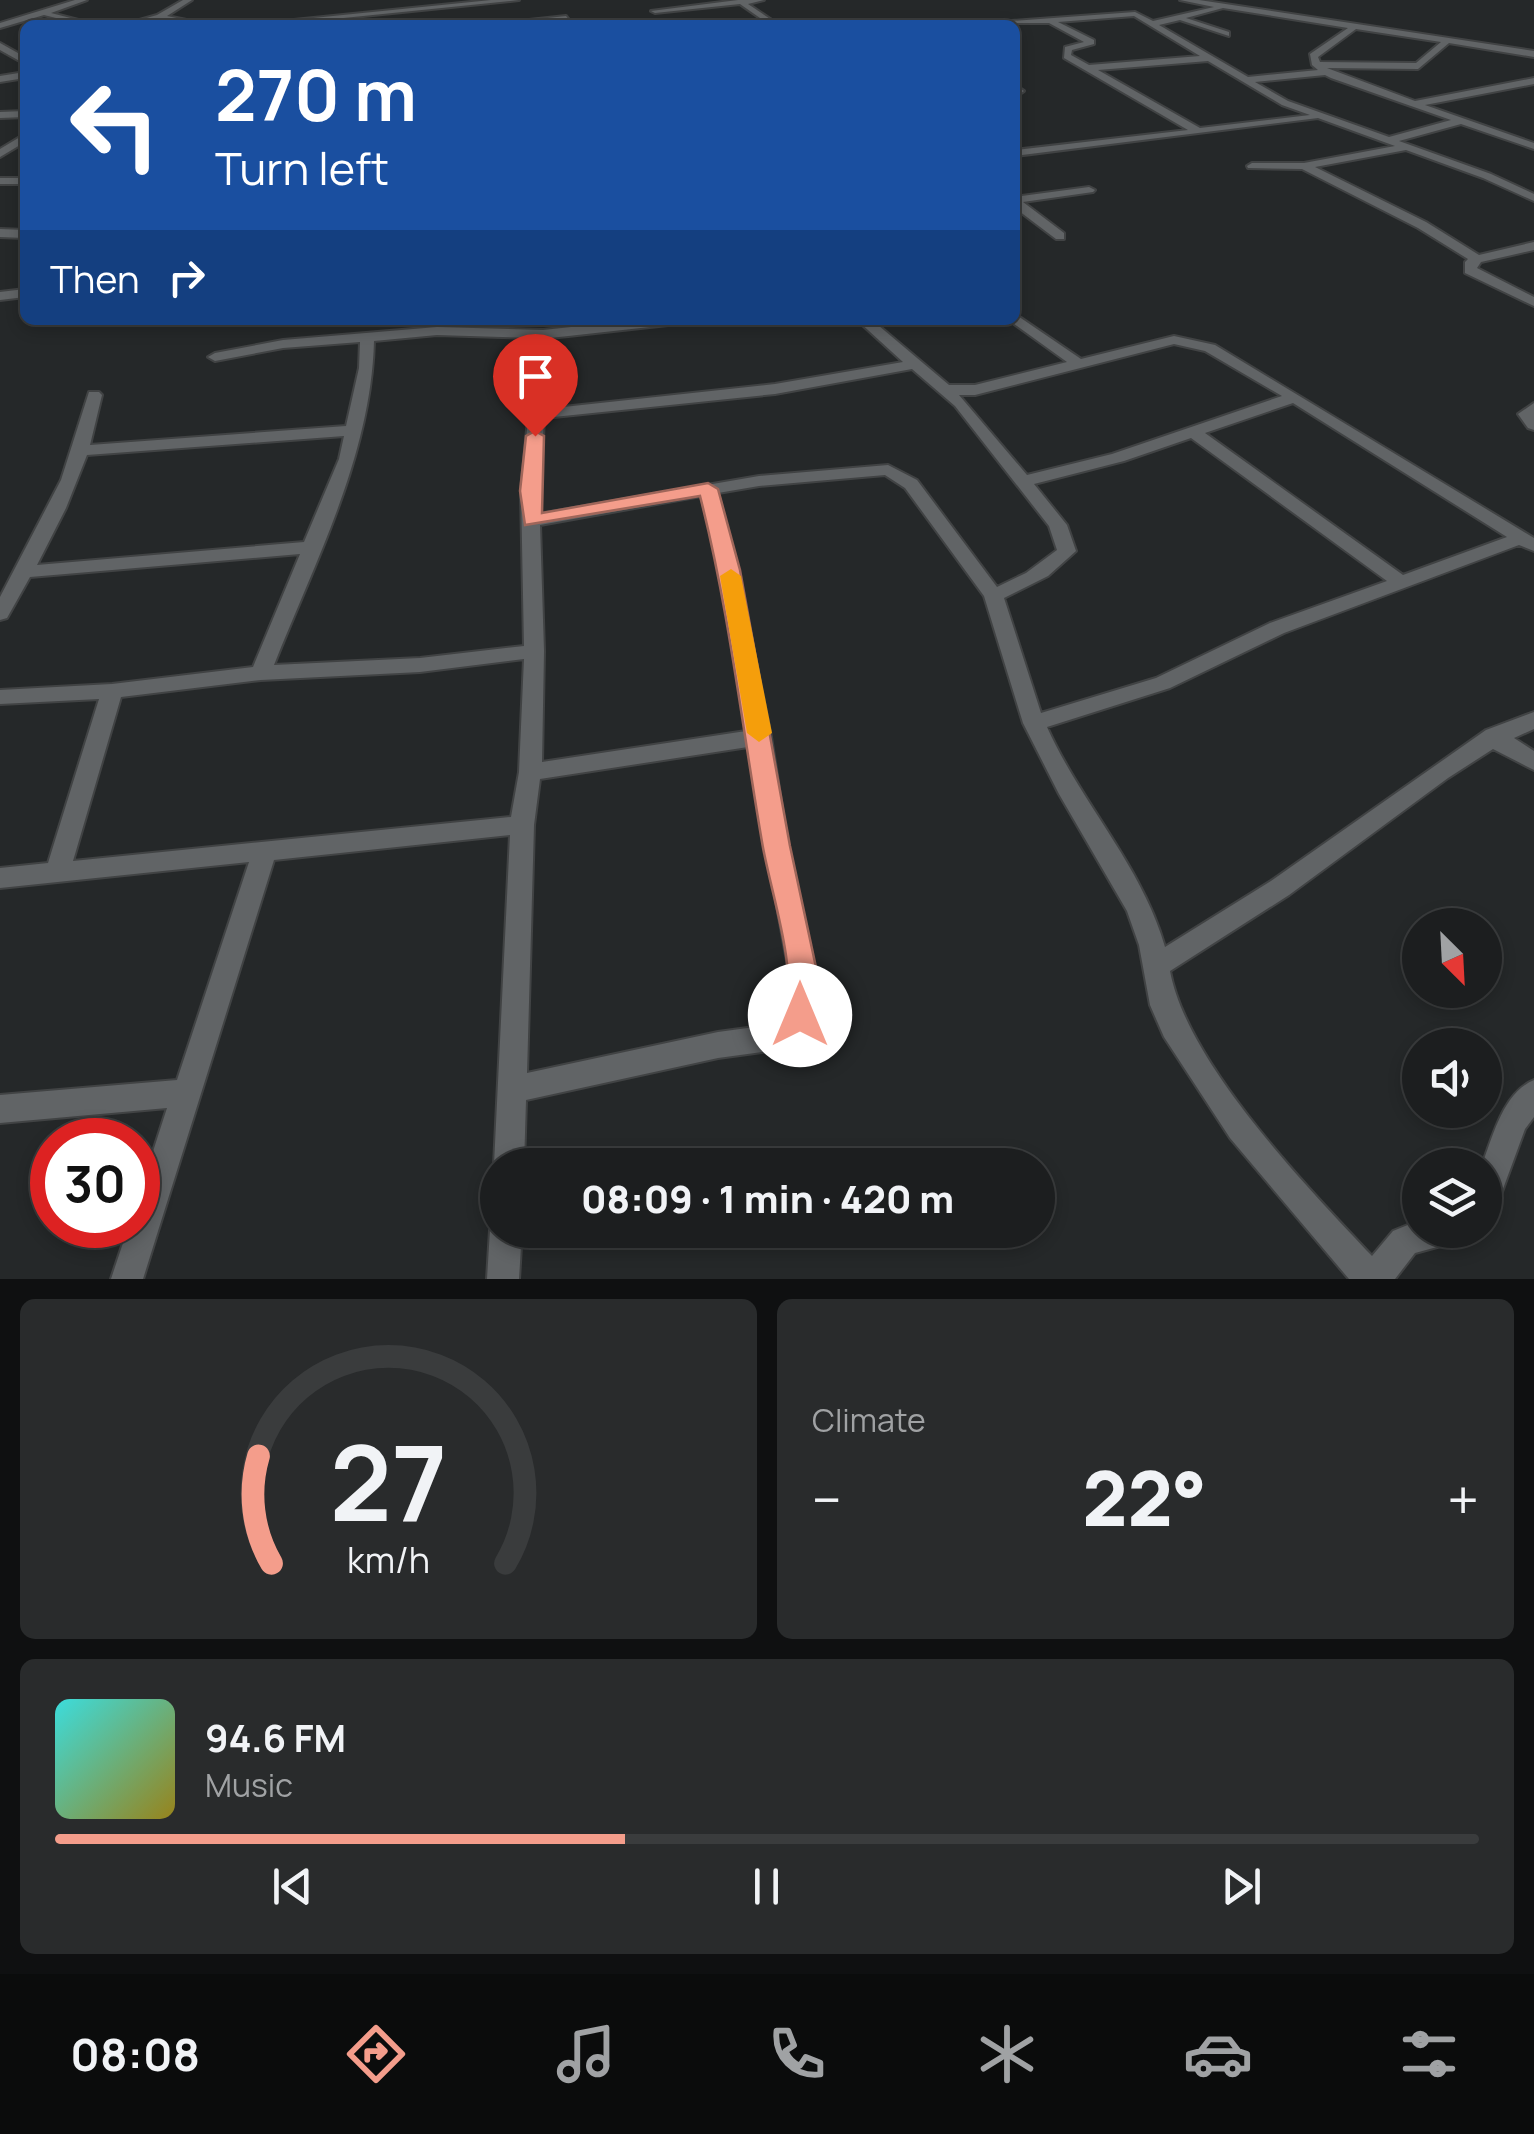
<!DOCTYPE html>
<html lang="en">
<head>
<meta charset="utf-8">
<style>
	:root { --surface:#1c1e1f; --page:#292b2c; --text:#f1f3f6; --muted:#a0a2a4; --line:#3a3c3d; --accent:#f49d8b }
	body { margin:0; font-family:Manrope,sans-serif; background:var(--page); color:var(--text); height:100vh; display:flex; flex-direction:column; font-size:38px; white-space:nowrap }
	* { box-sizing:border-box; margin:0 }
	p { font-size:32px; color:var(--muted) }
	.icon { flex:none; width:55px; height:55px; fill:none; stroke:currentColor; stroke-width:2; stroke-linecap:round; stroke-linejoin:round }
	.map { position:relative; height:1279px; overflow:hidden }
	.sheet { display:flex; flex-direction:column; gap:20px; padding:20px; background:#0f1011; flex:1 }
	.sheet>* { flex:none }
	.hud { position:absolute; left:20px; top:20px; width:1000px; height:305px; border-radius:15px; box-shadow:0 5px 15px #0003,0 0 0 2px var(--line); background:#1a4fa0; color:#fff; overflow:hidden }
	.needle { width:65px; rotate:156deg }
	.controls { position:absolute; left:1402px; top:908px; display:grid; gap:20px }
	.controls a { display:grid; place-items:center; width:100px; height:100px; border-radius:50%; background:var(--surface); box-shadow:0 5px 15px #0003,0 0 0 2px var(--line); font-size:50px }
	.speed { position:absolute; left:30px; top:1118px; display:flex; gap:20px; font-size:50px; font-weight:700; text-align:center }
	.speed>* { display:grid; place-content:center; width:130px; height:130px; border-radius:50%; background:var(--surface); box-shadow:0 5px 15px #0003,0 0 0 2px var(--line); line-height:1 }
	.speed .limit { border:15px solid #d22; background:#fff; color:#111 }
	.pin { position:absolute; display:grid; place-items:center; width:85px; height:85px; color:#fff; margin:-102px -42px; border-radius:50% 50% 50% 0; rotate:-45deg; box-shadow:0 0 10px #0007 }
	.pin .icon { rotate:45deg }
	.me { position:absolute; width:110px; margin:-55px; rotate:0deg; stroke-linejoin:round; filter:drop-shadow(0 0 8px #0008) }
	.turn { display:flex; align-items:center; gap:35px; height:210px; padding:0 30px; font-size:45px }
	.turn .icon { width:130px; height:130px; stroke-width:2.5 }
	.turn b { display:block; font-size:70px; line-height:85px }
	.then { display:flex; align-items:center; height:95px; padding:0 30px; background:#0003; gap:20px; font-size:38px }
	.big { font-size:75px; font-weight:800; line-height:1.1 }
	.sheet .card { flex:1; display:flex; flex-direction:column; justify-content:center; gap:15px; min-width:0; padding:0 35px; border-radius:15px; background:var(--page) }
	.sheet .dial { align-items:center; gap:0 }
	.dial svg { height:260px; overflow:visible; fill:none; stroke:var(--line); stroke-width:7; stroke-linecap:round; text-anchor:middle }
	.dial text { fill:var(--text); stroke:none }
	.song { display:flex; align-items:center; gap:30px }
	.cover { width:120px; height:120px; border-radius:15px; background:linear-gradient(135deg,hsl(180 70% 55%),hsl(50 70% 35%)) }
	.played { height:10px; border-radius:5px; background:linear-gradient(90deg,var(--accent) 40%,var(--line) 40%) }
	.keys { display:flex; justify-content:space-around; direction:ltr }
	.heat { display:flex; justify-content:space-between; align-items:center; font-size:55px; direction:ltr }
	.sheet .tiles { flex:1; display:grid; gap:20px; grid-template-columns:1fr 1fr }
	.card:last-child { grid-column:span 2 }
	.trip { position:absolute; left:480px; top:1148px; width:575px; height:100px; border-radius:50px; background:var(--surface); box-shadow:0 5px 15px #0003,0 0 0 2px var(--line); font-weight:800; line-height:100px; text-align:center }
	.dock { display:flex; height:160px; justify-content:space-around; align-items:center; background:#0b0c0c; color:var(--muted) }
	.dock .icon { width:70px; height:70px }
	.dock .current { color:var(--accent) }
	.dock b { font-size:45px; color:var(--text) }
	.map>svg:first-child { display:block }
</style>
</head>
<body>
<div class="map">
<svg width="1534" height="1279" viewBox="0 0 1534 1279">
	<rect width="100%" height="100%" fill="#252829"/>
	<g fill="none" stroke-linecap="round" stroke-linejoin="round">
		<!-- street casing -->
		<g stroke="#414344" stroke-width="4">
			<path id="street" d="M75,0h12l-36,13 47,12h-14l-40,-10 -44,13v-5z
				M183,0h9l-25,16 44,9 -51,-6 -38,6 35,-10z
				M491,0h28l-244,25h-30z
				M738,0h26l-16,4 31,21h-9l-30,-21 -85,9 -4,-2z
				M1180,0h19l335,51v6l-85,-14 -31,26 -91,-1 88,33 119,-23v6l-109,21 109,38v6l-73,-25 -62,17 92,33 43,20v7l-51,-23 -77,-28 -91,17 111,55 53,33 55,-13v8l-53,12 -4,6 57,29v9l-69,-33v-11l3,-3 -50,-31 -116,-59 -54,-1 -1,-2 5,-3h52l91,-17 -77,-28 -303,38v-6l173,-20 -124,-72 1,-11 19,-5 -35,-19h-65l151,-11 18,9 61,-14zM1223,8l125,20 -38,26 2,11 6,5 -70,7 -89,-52 21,-5 49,16v-4l-43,-14zM1134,16l66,40 -111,9 -18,-10 1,-5 22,-6v-4l-36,-18zM1356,29l85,13 -25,21 -96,-1 -2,-5zM1208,61l74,44 28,10 -110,13 -102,-58zM1325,75l6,3 120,42 -62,17 -101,-36 -33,-19z
				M566,16l3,4 -71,5 4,-2z
				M0,43l25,14v7l-25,-14z
				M25,72v6l-25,4v-6z
				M1015,85l9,6 -9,6z
				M25,111v6l-25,1v-6z
				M25,134v8l-25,15v-8z
				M0,178h25v6h-25z
				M1089,187l6,3 -2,2 -70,10 41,31v6h-8l-41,-31v-11z
				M0,229l25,1v8l-25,-1z
				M25,289v8l-25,3v-8z
				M1015,314l66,45 93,-23 41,9 319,193v13l-15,-6 -235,88 -114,55 -123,39c34,76 95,139 118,220l106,-66 215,-151 48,-18v17l-20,9 20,13v19l-41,-21 -45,29 -159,117 -119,76c17,92 137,216 202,285l21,-25 27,-11v10h44l-5,11 -44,12 -20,26h-46l-119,-141 -66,-101 -14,-32 -11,-60 -12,-34 -68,-117 -36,-71 -39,-127 -79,-108 -20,-13 -126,11 -41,7 20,77 33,167 17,109 27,126 3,26 -3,17 -4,9 -25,22 -10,4 -58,8 -192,42 -2,65h-26v9l-4,-9 16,-330 -236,25 -131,419h-32l18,-54h9v-27l29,-90 -167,15v-28l177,-15 72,-218 -249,26v-20l48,-5 51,-164 -99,5v-14l112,-6 141,-17 47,-113 -270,23 -23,41 -7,2v-23l61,-117 28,-88h10l3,3 -12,50 256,-19 13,-58 1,-26 -77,6 -68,13 -7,-4 7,-4 68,-13 154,-13 106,3 94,-10h47l-7,4 -127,14 -5,71 230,-25 128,-22 -46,-42h15l77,65h26l92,-23 -57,-41 5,-1zM437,335l99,3 -15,153 3,155 -104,12 -146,7c41,-104 97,-209 100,-324zM1174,344l31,7 77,45 -170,58 -85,21 -68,-80h16zM912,369l43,37 94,120 8,24 -31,23 -29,14 -80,-107 -29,-15 -129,11 -220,38 5,-96 231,-24zM1293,403l214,134 -104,38 -198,-142zM344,436l-5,23 -35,83 -267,23 29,-57 21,-53zM1191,438l196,143 -117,42 -114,55 -115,35 -37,-115 44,-22 28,-25 -9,-26 -33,-41 90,-23zM701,496l19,74 26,161 -204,31 2,-111 -4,-126zM524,659l-5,113 -8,45 -438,44 48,-164 140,-17 159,-8zM748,747l41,225 3,26 -3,10 -20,17 -51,7 -191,41 7,-248 6,-46z
				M1534,403v27l-6,-2 -10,-14z
				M1534,1080v37l-9,12 -29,79 -11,4v-47h-3c11,-29 21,-72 52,-85z
				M498,1218v12h24l-3,49h-32l3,-49z"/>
		</g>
		<!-- street -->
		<use href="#street" fill="#616466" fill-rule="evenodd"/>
	</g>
	<!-- route -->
	<path fill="#f49d8b" stroke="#9f665a" stroke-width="2.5" d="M535,431l9,5 -2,77 166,-30 10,6 22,81 50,276 27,126 3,26 -9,27 -11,4 -10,-4 -5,-10c13,-47 -15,-124 -23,-173 -20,-116 -33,-232 -62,-346l-175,29 -5,-34 6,-55z"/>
	<!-- slow -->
	<path fill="#f59e0b" d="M731,569l10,7 31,157 -13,9 -12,-9 -27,-157z"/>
</svg>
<div class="controls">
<a><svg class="needle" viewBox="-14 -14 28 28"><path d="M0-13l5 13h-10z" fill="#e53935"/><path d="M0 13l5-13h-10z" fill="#a0a2a4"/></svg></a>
<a><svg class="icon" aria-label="sound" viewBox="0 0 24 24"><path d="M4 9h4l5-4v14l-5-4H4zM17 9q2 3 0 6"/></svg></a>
<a><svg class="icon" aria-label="layers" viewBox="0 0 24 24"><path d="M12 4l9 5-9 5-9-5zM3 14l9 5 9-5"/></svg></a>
</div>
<div class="speed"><div class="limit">30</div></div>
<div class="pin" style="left:535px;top:436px;background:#d93025"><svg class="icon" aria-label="arrive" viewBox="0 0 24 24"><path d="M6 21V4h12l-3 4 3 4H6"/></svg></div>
<svg class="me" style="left:800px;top:1015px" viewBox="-20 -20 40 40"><circle r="19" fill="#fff"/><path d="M0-13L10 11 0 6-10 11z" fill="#f49d8b"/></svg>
<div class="trip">08:09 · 1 min · 420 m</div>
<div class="hud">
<div class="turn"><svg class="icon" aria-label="left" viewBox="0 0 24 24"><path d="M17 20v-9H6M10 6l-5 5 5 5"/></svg><div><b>270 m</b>Turn left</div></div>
<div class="then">Then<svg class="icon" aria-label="right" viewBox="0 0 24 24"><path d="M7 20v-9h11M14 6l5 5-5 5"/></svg></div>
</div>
</div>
<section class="sheet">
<div class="tiles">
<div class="card dial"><svg viewBox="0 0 100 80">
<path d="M14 69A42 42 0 1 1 86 69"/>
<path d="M14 69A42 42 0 0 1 10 36" stroke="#f49d8b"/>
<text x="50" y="56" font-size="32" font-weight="700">27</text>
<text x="50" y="72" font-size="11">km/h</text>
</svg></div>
<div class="card"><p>Climate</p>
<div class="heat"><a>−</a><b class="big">22°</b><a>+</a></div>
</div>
<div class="card">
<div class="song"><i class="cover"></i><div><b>94.6 FM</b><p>Music</p></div></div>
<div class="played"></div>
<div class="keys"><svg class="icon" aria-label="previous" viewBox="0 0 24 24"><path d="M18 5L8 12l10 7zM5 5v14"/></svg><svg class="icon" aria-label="pause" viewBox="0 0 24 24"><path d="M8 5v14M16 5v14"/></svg><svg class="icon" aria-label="next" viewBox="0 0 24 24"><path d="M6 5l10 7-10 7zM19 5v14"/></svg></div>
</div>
</div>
</section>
<nav class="dock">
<b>08:08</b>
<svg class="icon current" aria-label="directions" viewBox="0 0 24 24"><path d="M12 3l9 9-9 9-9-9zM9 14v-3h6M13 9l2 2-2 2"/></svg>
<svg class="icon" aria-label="music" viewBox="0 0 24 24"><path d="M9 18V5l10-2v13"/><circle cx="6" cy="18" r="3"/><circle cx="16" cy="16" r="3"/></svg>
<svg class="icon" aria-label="phone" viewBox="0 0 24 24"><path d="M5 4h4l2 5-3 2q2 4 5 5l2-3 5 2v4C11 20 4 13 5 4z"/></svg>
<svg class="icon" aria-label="climate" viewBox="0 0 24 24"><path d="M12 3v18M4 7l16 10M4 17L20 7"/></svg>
<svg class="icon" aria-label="car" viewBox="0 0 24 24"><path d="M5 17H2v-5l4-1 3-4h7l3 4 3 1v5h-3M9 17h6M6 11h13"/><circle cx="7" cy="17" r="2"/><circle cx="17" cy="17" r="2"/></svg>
<svg class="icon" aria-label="filters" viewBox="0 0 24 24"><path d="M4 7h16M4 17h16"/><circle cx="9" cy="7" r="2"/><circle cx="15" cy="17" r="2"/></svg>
</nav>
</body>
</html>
